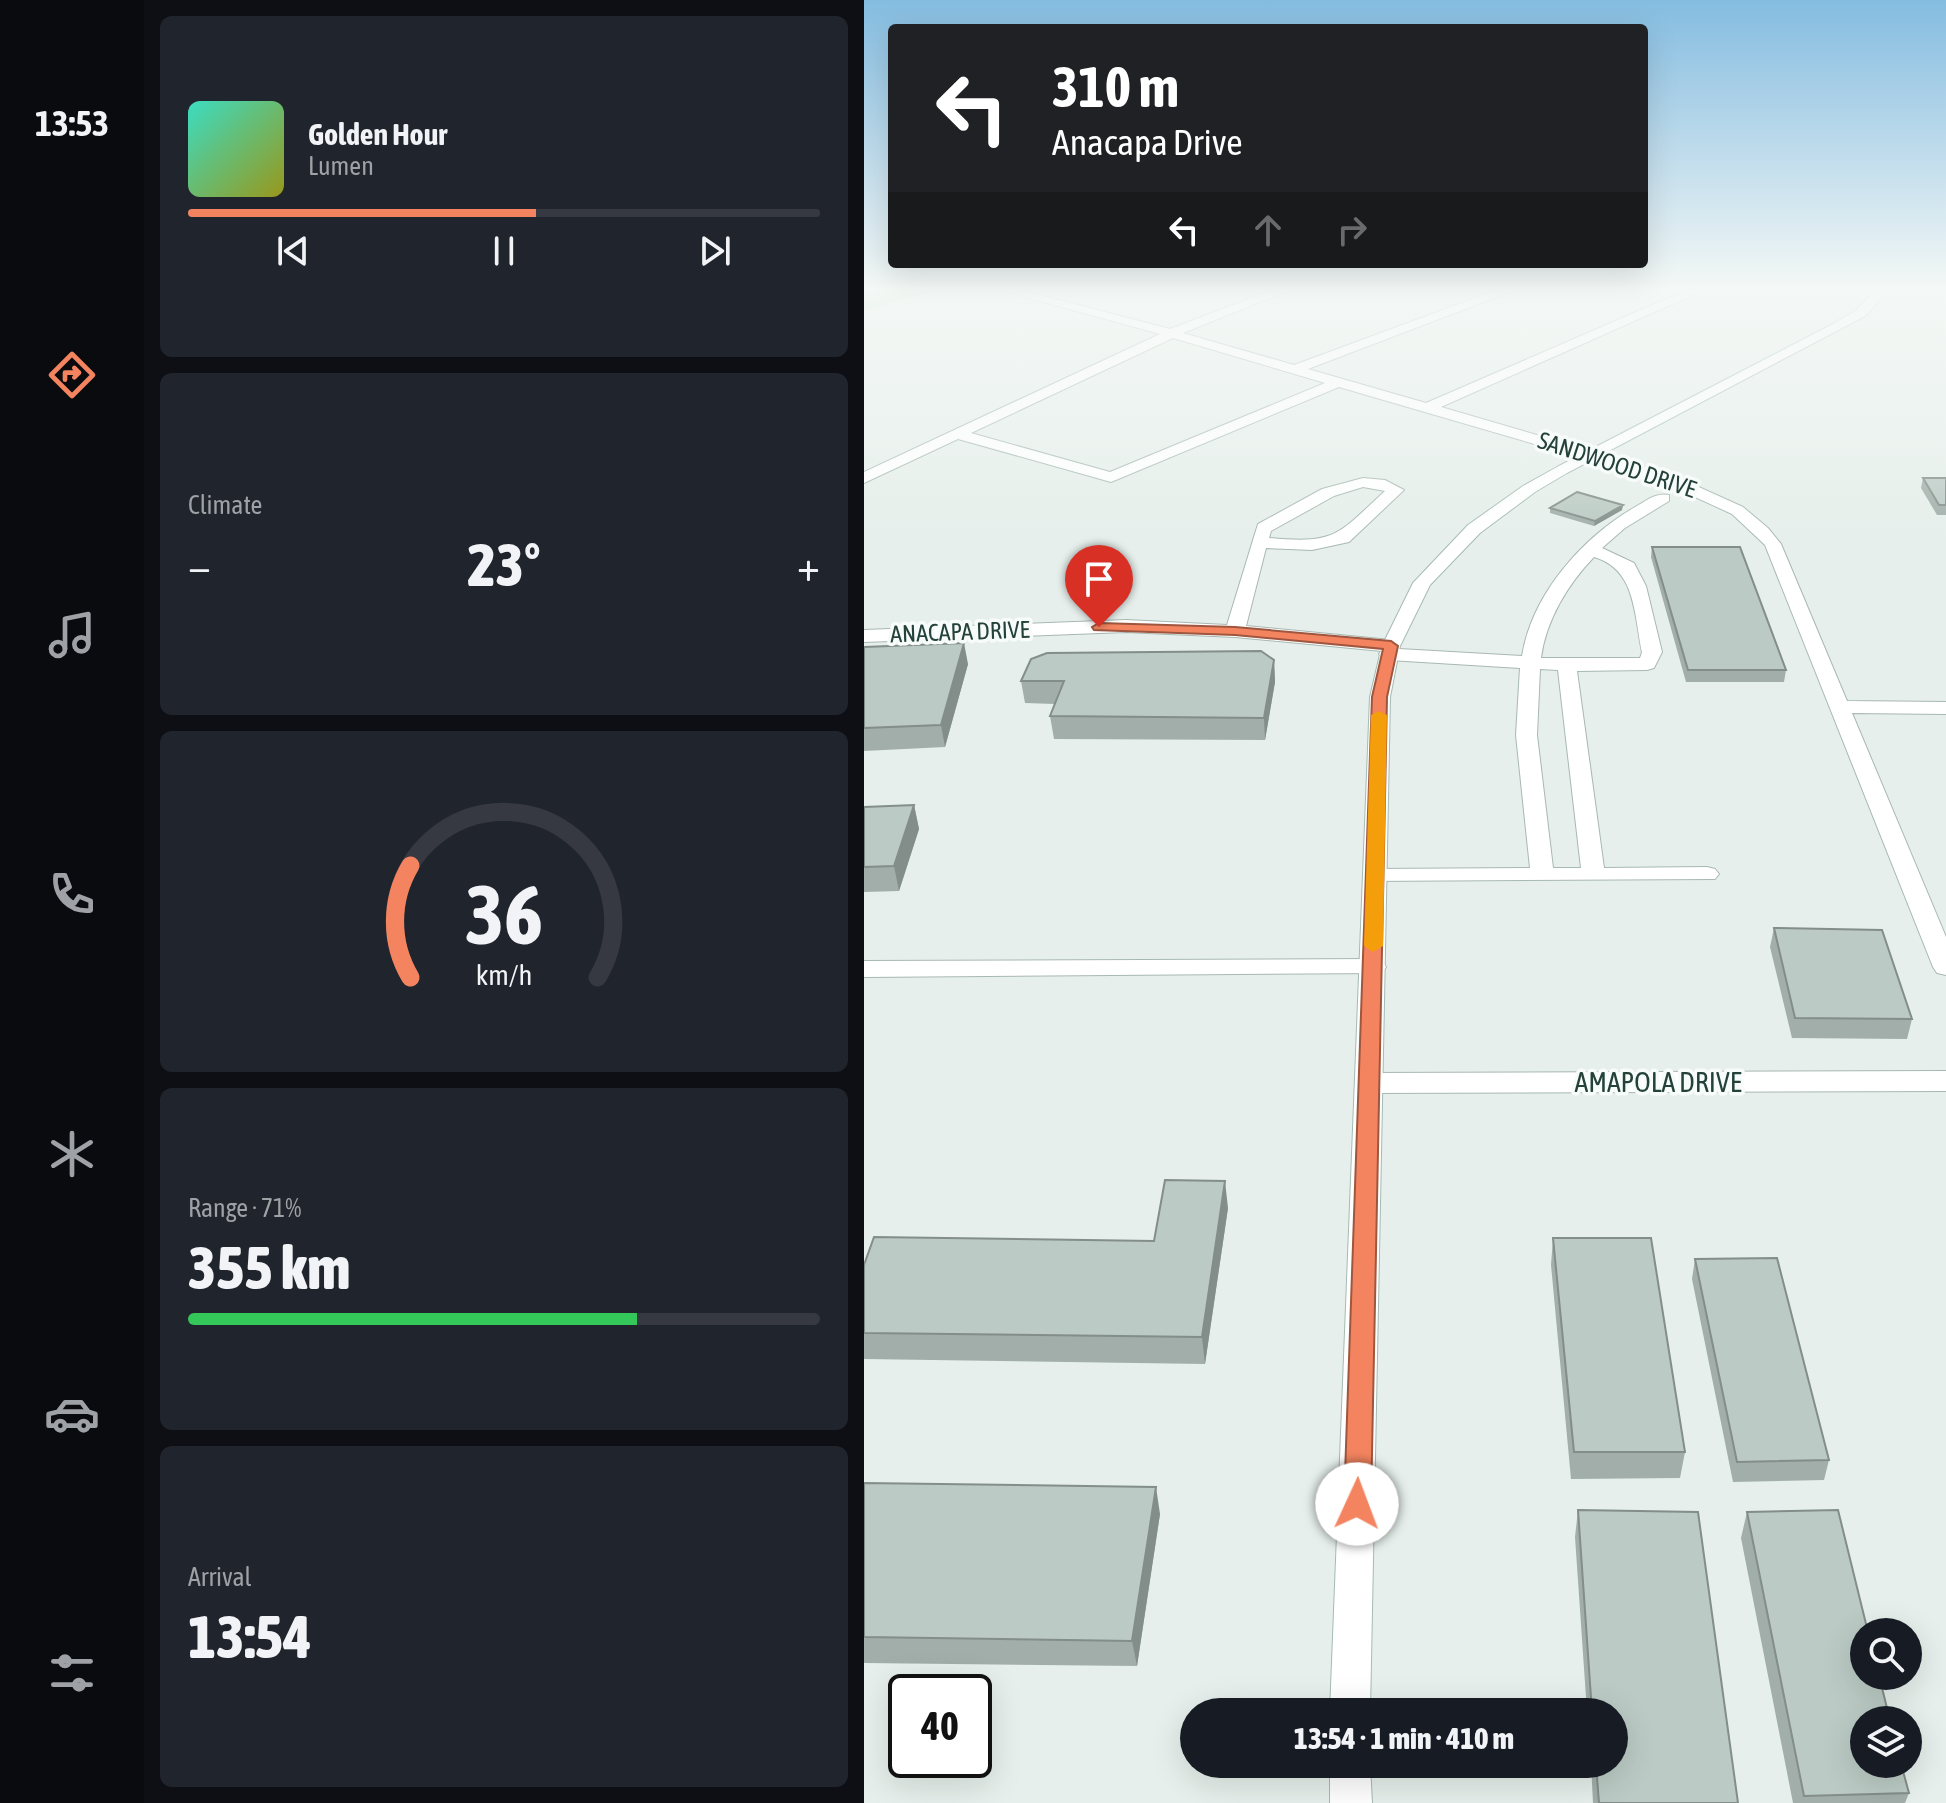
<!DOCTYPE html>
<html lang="en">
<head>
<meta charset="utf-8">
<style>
	:root { --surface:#171b24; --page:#20242c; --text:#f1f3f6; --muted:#9ea1a6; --line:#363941; --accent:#f4845f }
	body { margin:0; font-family:"Asap Condensed",sans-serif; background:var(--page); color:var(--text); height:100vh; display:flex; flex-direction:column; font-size:30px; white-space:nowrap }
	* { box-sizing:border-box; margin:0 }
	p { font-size:26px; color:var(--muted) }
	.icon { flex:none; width:44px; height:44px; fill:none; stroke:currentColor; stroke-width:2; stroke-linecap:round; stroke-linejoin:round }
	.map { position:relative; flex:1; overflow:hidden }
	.panel { display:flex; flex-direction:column; gap:16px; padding:16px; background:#0d0f14; width:720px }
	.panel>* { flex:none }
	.hud { position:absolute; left:24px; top:24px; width:760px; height:244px; border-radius:8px; box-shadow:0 8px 32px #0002; background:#202124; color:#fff; overflow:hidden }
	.fabs { position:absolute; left:986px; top:1618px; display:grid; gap:16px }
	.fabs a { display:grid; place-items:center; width:72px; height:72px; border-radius:50%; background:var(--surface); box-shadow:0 8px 32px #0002; font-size:40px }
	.speed { position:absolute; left:24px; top:1674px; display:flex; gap:16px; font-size:40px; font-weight:700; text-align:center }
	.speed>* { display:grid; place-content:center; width:104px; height:104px; border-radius:50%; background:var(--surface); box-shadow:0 8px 32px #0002; line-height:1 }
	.speed .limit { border:4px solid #111; border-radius:12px; background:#fff; color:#111 }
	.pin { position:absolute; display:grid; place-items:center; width:68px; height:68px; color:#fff; margin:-82px -34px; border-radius:50% 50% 50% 0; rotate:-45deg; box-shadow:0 0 8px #0007 }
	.pin .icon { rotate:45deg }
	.me { position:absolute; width:88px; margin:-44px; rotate:2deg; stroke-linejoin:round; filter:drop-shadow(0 0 6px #0008) }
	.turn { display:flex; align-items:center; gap:28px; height:168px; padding:0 32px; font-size:36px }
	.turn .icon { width:104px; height:104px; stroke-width:2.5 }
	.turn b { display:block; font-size:56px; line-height:68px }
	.lanes { display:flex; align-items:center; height:76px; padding:0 32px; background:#0003; justify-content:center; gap:40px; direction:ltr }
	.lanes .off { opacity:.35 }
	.big { font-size:60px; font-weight:800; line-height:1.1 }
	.panel .tile { flex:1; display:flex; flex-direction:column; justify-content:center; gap:12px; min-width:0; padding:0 28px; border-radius:12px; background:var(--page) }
	.panel .dial { align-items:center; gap:0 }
	.dial svg { height:208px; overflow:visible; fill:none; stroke:var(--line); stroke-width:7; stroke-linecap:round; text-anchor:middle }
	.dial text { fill:var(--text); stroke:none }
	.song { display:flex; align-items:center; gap:24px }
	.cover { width:96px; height:96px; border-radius:12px; background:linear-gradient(135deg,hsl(170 70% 55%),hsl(60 70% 35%)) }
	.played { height:8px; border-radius:4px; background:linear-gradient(90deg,var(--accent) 55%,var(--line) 55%) }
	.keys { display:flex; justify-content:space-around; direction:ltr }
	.heat { display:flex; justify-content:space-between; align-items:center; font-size:44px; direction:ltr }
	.charge { height:12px; border-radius:6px; background:linear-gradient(90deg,#34c759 71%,var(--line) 0) }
	.trip { position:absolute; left:316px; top:1698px; width:448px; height:80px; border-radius:40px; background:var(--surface); box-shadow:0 8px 32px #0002; font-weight:800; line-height:80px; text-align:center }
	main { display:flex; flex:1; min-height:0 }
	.menu { display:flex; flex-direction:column; width:144px; justify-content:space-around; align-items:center; background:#090b0e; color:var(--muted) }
	.menu .icon { width:56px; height:56px }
	.menu .current { color:var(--accent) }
	.menu b { font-size:36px; color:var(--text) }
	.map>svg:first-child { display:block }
</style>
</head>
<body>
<main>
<nav class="menu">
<b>13:53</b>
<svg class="icon current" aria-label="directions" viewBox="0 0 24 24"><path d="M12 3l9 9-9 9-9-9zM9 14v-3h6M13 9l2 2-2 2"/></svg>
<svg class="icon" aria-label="music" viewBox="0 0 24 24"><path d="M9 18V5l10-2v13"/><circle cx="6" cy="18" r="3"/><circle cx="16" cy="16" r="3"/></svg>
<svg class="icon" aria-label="phone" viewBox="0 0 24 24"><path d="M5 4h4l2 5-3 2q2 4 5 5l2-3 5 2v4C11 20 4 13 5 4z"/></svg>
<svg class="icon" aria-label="climate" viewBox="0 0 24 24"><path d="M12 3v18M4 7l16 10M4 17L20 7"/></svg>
<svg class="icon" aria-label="car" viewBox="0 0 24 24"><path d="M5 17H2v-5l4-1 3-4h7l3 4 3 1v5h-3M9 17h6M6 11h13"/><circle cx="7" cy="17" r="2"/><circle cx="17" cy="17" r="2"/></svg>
<svg class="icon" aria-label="filters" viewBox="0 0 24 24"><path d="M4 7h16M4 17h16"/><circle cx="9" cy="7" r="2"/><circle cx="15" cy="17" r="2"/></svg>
</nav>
<section class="panel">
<div class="tile">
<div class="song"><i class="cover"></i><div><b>Golden Hour</b><p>Lumen</p></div></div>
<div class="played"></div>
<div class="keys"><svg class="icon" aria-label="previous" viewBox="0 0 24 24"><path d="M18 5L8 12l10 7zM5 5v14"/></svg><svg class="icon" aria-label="pause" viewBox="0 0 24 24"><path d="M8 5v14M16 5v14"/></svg><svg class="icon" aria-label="next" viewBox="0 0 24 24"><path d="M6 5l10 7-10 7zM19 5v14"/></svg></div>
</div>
<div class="tile"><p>Climate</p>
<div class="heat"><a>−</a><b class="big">23°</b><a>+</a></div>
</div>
<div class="tile dial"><svg viewBox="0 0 100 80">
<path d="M14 69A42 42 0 1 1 86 69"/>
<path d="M14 69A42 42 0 0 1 14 26" stroke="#f4845f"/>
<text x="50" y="56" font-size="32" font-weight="700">36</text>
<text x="50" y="72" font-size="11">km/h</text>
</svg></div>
<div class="tile"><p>Range · 71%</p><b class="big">355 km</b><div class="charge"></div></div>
<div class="tile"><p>Arrival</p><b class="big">13:54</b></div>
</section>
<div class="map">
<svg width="1082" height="1803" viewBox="0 0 1082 1803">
	<rect width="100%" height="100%" fill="#e6efeb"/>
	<!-- green -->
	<path fill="#bfe0c8" d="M11,290h61l-72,21v-17z"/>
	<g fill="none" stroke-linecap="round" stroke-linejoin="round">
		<!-- street casing -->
		<g stroke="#a8b8b2" stroke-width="2">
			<path id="street" d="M136,290h21l149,39 102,-39h18l-107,43 111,32 203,-75h18l-207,79 118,34 261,-113h17l-263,117 229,67 73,33 25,21 13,16 66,157 99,1v12l-94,-1 94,224v38l-9,-2 -4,-6 -168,-422 -33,-31 -74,-34 -319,-93 -228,95 -153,-43 -94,44v-11l296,-138zM309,338l152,45 -215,89 -139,-39z
				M499,478l22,2 19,10 -55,52 -37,8 -46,-2 -20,78 145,14 7,2 1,7 123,7c10,-62 60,-118 113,-149 11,-6 21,-15 34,-12v6l-44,27 -23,20 32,15 12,23 16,66 -8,16 -7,2 -70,1 27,197 103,-1 8,2 4,5 -4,5 -348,2 -4,-5 4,-5 8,-2 155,-1 -14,-133 4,-67 -131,-8 -7,-2 -3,-4 3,-3 -147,-14 -109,-5 -262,10v-12l262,-10 101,5 31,-101 64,-35zM499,487l22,4c-48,44 -48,53 -116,47l2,-7 63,-35zM730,557c42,12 40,57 48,95l-2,6h-99c5,-38 27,-74 53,-101zM676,669l18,1 23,198h-28l-16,-133z
				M509,959l9,2 4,6 -4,6 -518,4v-16z
				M1082,1071v20l-576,2 -10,-3 -4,-7 4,-7 10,-3z"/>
		</g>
		<!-- secondary casing -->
		<g stroke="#a4bbb3" stroke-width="2">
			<path id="secondary" d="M1011,290h13l-23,26 -298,157 -32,19 -55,41 -50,52 -30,61 -10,51 -20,1015h-40l40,-1015 12,-51 31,-63 55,-58 55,-39 34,-19 276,-143 24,-14z
				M466,1764h40l2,39h-42z"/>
		</g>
		<!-- street -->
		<use href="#street" fill="#fff" fill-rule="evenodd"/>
		<!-- secondary -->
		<use href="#secondary" fill="#fff" fill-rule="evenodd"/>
	</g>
	<!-- wall -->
	<path fill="#a1aea9" d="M1059,478h23v37h-9l-16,-27z
		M686,508l72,2 -28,16 -44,-13z
		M788,547l134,123 -2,12h-98l-35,-125z
		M0,647l104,17 -23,83 -81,4z
		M410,660l1,22 -10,58 -211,-1 -4,-23 5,-12 -30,-1 -4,-22z
		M50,805l5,24 -20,62 -35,1v-85z
		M910,928l138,91 -5,20 -115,-1 -22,-91z
		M364,1208l-23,156 -341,-5v-94l290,-24z
		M689,1238l132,214 -5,26 -109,1 -20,-214z
		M831,1259l134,201 -5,20 -91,2 -41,-203z
		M0,1483l296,31 -23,152 -273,-3z
		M714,1510l160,293h-145l-2,-39h23v-52h-27l-12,-175z
		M883,1512l162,281 -4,10h-112l-52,-265z"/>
	<!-- shaded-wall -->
	<path fill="#838d89" d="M759,505l-1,5 -28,16 1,-5z
		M100,643l4,21 -23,83 -4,-22z
		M410,660l1,22 -10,58 -1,-22z
		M50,805l5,24 -20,62 -5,-25z
		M361,1181l3,27 -23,156 -3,-27z
		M292,1487l4,27 -23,152 -5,-25z"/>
	<!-- building -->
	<path fill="#bbcac4" stroke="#838d89" stroke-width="2" d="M1059,478h23v27h-7z
		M713,492l46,13 -28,16 -45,-13z
		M788,547h88l46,123h-98z
		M100,643l-23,82 -77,3v-81z
		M397,651l13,9 -10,58 -214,-2 14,-35h-43l10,-22 16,-6z
		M50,805l-20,61 -30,1v-60z
		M910,928l108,2 30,89 -117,-1z
		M301,1180l60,1 -23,156 -338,-4v-68l10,-28 280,4z
		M689,1238h98l34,214h-111z
		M913,1258l52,202 -92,2 -42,-203z
		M0,1483l292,4 -24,154 -268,-4z
		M714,1510l120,2 40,291h-139l-3,-39h18v-52h-22z
		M974,1510l30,122h-4v44h15l11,44h-26v44h37l8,29 -105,3 -57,-284z"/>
	<!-- sky -->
	<linearGradient id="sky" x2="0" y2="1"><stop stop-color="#84bce0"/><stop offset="0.53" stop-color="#f4f8f6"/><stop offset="1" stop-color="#f4f8f6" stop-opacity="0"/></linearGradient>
	<rect width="1082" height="543" fill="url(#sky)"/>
	<!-- route -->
	<path fill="#f4845f" stroke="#9f563e" stroke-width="2" d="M235,623l136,4 156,14 7,5 -11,51 -16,807 -4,8 -10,4 -9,-4 -4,-8 28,-807 11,-48 -148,-14 -141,-5 -2,-3z"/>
	<!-- slow -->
	<path fill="#f59e0b" d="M515,711l8,4 -4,231 -10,6 -9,-6 7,-231z"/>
	<g text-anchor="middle" stroke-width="7" stroke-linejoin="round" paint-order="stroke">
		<!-- far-street labels -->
		<g font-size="24" fill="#24423a" stroke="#f7fbf9">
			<text transform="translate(753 465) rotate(18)" y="8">SANDWOOD DRIVE</text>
			<text transform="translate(96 632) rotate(-2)" y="8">ANACAPA DRIVE</text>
		</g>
		<!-- street labels -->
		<g font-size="28" fill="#24423a" stroke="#f7fbf9">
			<text x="794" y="1092">AMAPOLA DRIVE</text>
		</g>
	</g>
</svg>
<div class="fabs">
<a><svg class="icon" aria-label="search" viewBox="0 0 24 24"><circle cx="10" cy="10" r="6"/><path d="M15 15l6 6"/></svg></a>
<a><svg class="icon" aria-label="layers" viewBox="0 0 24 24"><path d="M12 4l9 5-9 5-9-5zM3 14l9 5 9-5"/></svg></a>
</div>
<div class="speed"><div class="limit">40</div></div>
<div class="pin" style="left:235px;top:627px;background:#d93025"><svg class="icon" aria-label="arrive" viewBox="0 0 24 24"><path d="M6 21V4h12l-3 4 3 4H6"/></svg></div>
<svg class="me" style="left:493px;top:1504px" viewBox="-20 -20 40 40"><circle r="19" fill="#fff"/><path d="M0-13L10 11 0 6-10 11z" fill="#f4845f"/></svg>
<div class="trip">13:54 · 1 min · 410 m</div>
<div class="hud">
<div class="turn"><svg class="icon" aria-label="left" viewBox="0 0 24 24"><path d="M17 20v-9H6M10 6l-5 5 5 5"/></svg><div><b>310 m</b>Anacapa Drive</div></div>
<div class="lanes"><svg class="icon" aria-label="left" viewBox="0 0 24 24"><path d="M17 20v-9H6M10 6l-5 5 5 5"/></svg><svg class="icon off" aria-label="ahead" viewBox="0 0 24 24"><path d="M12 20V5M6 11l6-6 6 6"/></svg><svg class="icon off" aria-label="right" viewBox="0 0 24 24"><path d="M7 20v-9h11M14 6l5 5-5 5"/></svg></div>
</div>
</div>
</main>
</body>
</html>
